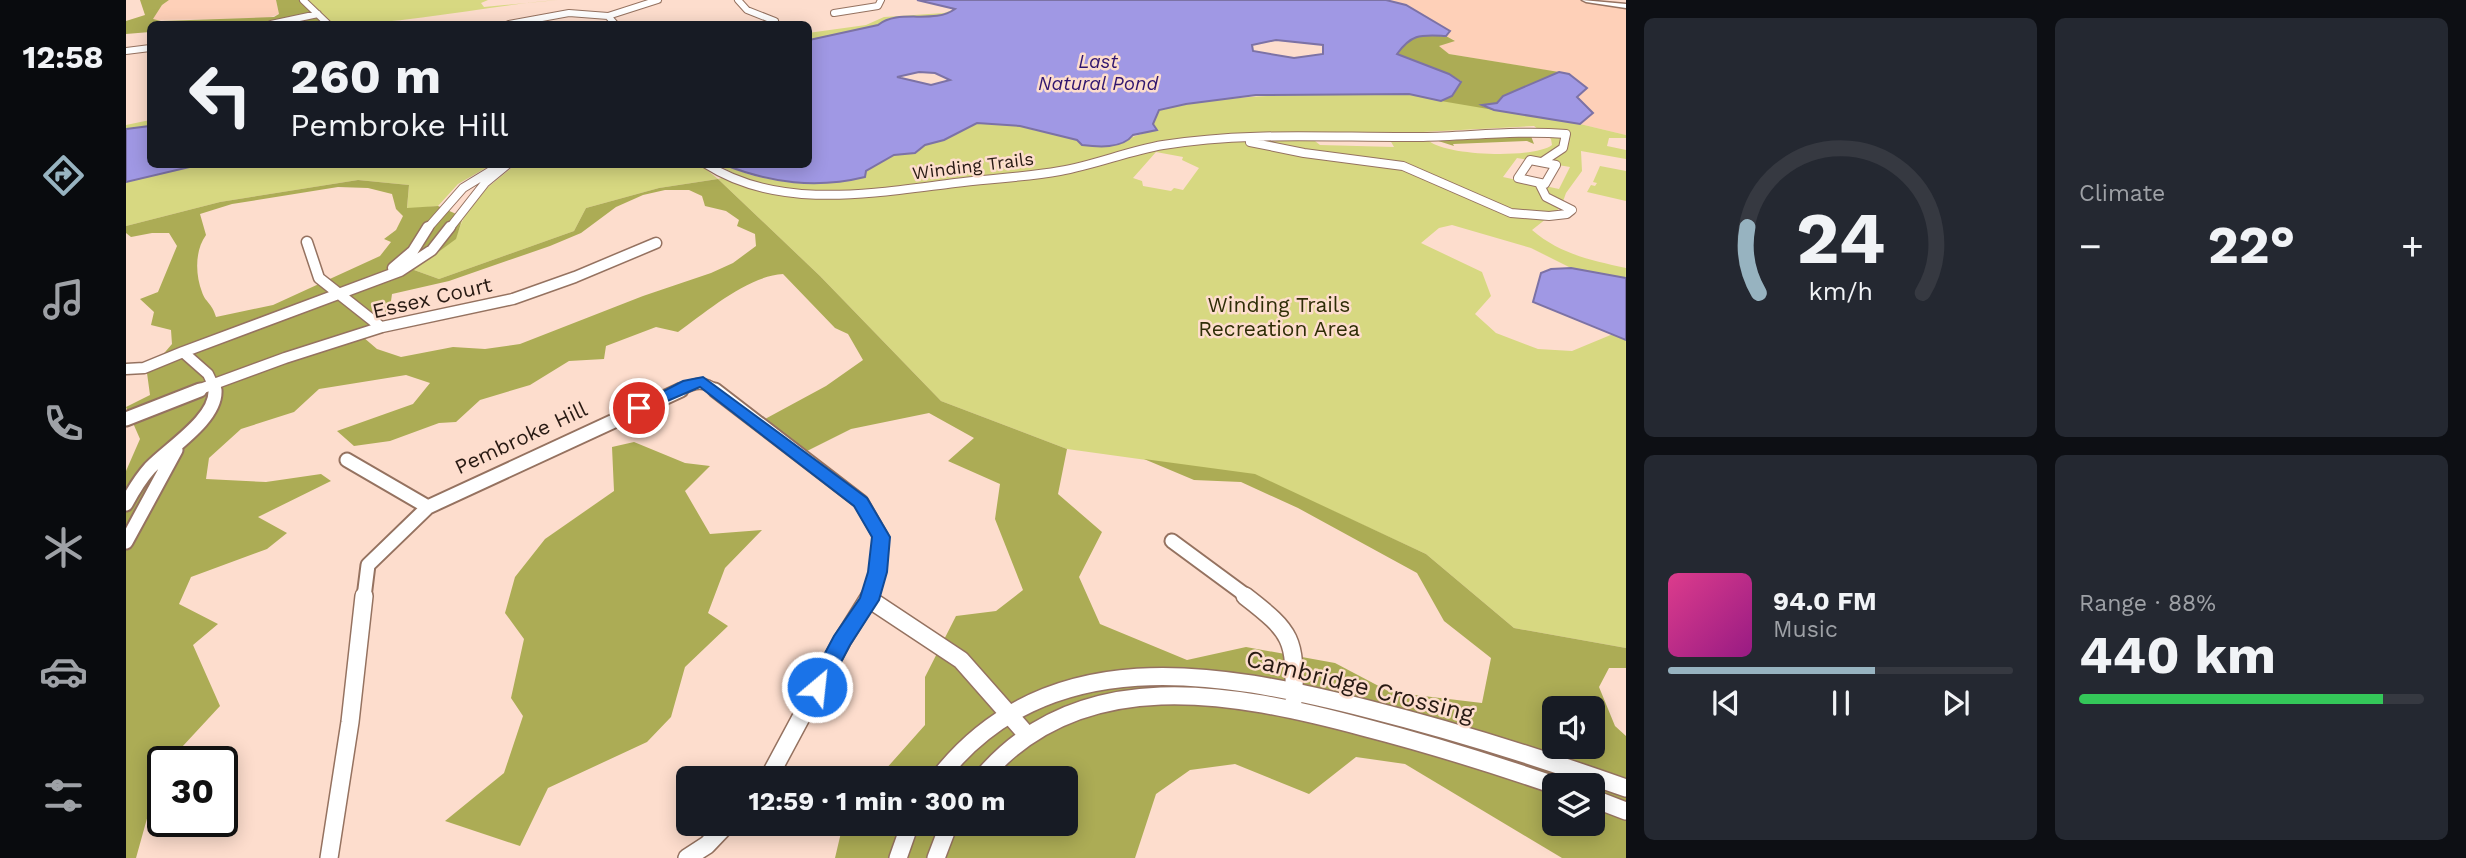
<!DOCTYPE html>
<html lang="en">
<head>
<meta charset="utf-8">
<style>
	:root { --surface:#171b24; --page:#242831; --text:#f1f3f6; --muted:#9ea1a6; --line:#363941; --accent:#97b3c0 }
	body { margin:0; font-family:"Work Sans",sans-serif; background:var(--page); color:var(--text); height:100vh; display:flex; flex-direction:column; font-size:26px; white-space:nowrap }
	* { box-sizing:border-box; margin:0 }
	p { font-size:23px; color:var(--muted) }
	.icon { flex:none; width:38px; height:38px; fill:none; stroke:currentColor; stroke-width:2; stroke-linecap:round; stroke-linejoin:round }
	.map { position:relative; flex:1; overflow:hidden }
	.panel { display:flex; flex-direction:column; gap:18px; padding:18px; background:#0d0f14; width:840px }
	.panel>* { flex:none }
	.guide { position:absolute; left:21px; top:21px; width:665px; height:147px; border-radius:10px; box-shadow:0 4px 18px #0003; background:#171b24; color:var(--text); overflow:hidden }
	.tools { position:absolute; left:1416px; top:696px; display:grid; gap:14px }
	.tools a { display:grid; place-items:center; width:63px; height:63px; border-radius:10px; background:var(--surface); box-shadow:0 4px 18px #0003; font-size:35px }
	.speed { position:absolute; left:21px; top:746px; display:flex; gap:14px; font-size:35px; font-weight:700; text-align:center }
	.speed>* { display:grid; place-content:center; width:91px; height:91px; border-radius:50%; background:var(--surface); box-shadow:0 4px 18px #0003; line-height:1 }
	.speed .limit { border:4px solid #111; border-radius:10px; background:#fff; color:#111 }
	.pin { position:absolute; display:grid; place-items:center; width:60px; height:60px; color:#fff; margin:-30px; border:4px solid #fff; border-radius:50%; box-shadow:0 2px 7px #0007 }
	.me { position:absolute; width:77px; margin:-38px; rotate:28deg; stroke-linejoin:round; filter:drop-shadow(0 0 5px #0008) }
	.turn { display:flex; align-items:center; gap:24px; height:147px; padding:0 28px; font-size:32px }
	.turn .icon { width:91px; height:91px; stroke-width:2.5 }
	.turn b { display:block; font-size:49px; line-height:60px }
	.big { font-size:52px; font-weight:700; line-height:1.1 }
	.panel .tile { flex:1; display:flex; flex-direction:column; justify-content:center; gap:10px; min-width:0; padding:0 24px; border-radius:10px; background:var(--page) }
	.panel .dial { align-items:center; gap:0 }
	.dial svg { height:182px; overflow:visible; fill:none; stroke:var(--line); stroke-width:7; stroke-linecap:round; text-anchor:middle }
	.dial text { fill:var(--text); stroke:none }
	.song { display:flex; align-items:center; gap:21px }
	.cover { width:84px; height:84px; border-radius:10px; background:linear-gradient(135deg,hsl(330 70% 55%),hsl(310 70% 35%)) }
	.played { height:7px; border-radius:4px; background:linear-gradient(90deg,var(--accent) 60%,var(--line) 60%) }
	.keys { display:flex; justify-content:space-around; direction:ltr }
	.heat { display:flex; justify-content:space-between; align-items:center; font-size:38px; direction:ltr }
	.charge { height:10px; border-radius:5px; background:linear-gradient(90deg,#34c759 88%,var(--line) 0) }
	.panel .tiles { flex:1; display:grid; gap:18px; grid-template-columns:repeat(2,1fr) }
	.trip { position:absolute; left:550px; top:766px; width:402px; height:70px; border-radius:10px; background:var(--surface); box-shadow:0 4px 18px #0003; font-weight:700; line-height:70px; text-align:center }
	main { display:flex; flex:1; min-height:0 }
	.dock { display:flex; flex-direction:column; width:126px; justify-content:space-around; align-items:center; background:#090b0e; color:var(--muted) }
	.dock .icon { width:49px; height:49px }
	.dock .selected { color:var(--accent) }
	.dock b { font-size:32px; color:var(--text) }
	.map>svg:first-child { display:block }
</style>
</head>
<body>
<main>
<nav class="dock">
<b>12:58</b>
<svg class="icon selected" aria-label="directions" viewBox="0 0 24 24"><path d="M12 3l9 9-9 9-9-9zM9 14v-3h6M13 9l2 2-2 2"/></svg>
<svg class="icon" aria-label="music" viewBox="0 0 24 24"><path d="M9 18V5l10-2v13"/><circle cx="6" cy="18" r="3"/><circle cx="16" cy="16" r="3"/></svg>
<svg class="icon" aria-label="phone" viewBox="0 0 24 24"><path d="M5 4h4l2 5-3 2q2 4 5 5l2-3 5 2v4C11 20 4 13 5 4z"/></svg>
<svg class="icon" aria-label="climate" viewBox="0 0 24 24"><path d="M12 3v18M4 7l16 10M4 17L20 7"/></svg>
<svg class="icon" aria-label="car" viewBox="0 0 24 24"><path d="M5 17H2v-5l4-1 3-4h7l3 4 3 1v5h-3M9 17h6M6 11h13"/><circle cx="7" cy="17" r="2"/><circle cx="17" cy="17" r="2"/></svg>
<svg class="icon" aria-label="filters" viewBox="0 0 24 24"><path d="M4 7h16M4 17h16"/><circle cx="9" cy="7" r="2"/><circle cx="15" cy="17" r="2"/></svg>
</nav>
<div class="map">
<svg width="1500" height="858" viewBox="0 0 1500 858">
	<rect width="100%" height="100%" fill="#fdddcd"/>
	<!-- built -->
	<path fill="#fed0b8" d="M43,0h107l3,14 -12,4 -115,2 10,-15z
		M1260,0h200l40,6v129l-46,-11 12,-11 -15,-16 9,-9 -17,-14 -120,-20 -11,-8 16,-6 -8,-4 3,-4z"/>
	<!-- green -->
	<path fill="#d7d881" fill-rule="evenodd" d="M177,0h185l-7,3 3,4 74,-7c-77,6 -153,25 -230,24z
		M830,9c-23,15 -57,-1 -78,16l-69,15 -1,-7 58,-8 18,-8 60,-4z
		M1284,94l170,30 46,11v3h-17l-2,8 19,4v9l-45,-8 1,20 -16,22 -5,14 -29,23c28,24 58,30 94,38v10l-55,-10 -40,-20 -79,-23 -13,3 -18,15 61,29 9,24 -16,18 21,19 42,16 34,2 41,-17 -80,-32 93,38v308l-112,-20 -88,-74 -171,-79 -188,-26 -126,-48 -121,-125 -102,-97 -59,9 -73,20 -12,23 -135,48 -25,-9 41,-31 9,-22 23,-29 28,-23h186l17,14 17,-5 -17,-9c13,0 24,8 37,11 37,9 72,10 109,1l2,-6 28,-16 21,-2 9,-8 20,-5 33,-17 43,3 57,14 5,5c29,4 47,-9 74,-15l-3,-6 6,-14c82,-19 167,-15 251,-16zM1408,126l17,13 1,6c-18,14 -105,11 -123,-4 -2,-2 -4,-6 -6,-9zM1193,137l71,3 4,7 -74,-2 -5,-4zM1030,152l27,5 -1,3 17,8 -16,22 -9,-2 -3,3 -28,-5 -1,-5 -9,-3zM1391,158l53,9 -11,22 -56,-12z
		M24,120v44l341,1 -33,19 -20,22 -31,3 2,-24 -51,-5 -138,22 -94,24v-101z
		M1474,166l26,5v30l-39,-9 4,-7 4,1 2,-3 -4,-1z"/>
	<!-- forest -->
	<path fill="#acac55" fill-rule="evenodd" d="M14,0h29l-7,5 -9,14 8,2 113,-4 5,-3 -3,-14h27l25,24h-69l-9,-3 -100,3v8l-24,2v-13l19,-6z
		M1292,36h28l9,5 -16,5 10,8 110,18 -62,31 -14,3 11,4 -53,-9 11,-5 9,-15 -12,-7 -53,-20 12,-15z
		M1405,136l3,8 -7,-3 -74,3 1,2 -22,-7 8,2z
		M592,179l102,97 121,125 126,48 -9,45 44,38 -23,45 21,47 87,36 59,-13 89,16 55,29 92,11 9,-45 -47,-37 -27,-48 -119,-65 -57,-26 -47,-2 -50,-21 111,15 171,80 88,74 112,20v20h-17l-10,19 16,39 11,10v122h-64l-157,-94 -49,-7 -47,37 -74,-30 -45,6 -34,24 -21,64h-300l8,-34h223v-45h-189l48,-54v-48l31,-61 40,-5 27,-21 -28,-71 5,-35 -52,-23 26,-23 -45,-25 -78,16 -46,23 -40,-33 61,-33 37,-26 -15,-26 -13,-6 -52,-54c-35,2 -76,37 -105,58l-22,-5 -50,19 -2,13 -35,2 -39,24 -50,15 -24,22 -17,1 -49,18 -36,5 -17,-15 76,-27 17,-21 -24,-8 -87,14 -25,23 -53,17 -32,29 -3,21 60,3 55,-8 10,7 -73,36 29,16 -20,16 -76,28 -12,27 39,20 -25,21 27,61 -51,55h-6l-27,97h-10v-387l14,-32 -14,-32 24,-12 -3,-22 25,-29 -1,-14 -20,-5 3,-13 -14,-13 18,-7 19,-46 -8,-13h-17l-21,4 -5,-4v-7l94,-24 138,-22 51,5 -2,23 31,-2 25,11 -7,22 -42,31 25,9 135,-48 12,-23 73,-20zM212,187l30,1 24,6 4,15 7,7 -7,14 -12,9 7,3 -11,14 -107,49 -57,12c-4,-14 -11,-15 -14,-25 -7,-18 -7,-42 4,-57l-6,-21 32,-10zM539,190h24l13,6 3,10 21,5 13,9 -2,6 18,8 1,12 -23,17 -22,10 -68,23 -123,48 -35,5 -32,-2 -52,10 -24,-8 -14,-12 2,-9 24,-13 3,-21 57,-13 101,-35 31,-13 35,-26 27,-12zM1428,709h38v38h-38zM1428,786h38v38h-38z
		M508,442l51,21 25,3 -25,25 25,43 52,-4 -37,38 -17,45 20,13 -43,41 -14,50 -24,25 -99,46 -28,58 -75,-25 59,-48 19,-57 -12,-18 13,-59 -19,-26 10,-36 30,-38 69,-48 -2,-44z"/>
	<!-- water -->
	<path fill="#a098e4" stroke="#7c72a5" stroke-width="2" fill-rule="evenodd" d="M791,0h469l20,5 44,26 -4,5c-25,-1 -34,-3 -49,18l52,20 12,8 -9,14 -11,5 -32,-7 -153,1 -70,9 -27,6 -6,14 4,6 -24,5c-11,14 -35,12 -51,10l-5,-5 -57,-14 -43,-3 -33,17 -19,5 -10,8 -21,2 -28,16 -1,6c-49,12 -94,6 -140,-12l83,-1 1,-124 69,-15c21,-17 55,0 77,-16zM1150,40l47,5v9l-29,4 -41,-7 -1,-6zM793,72l16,1 15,7 -19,5 -34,-8z
		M1433,72l10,2 18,14 -10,9 16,16 -13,11 -86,-14 -12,-5 15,-2 6,-7z
		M24,126v38l48,1 -72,17v-53z
		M1445,268l55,10v62l-93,-38 8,-29 10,-4z"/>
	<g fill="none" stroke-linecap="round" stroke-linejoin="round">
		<!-- street-far4 casing -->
		<g stroke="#957260" stroke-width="8">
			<path id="street-far4" d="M177,0l25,24
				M612,0l9,10 28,11 -5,3
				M708,13l44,-7 3,-6
				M145,24l47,-10
				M383,24l60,-11 39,3
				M489,24l-7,-8 50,-16
				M0,51l24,-3"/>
		</g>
		<!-- street-far3 casing -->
		<g stroke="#957260" stroke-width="10">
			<path id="street-far3" d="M1124,142l54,11 99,13 108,47 38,3 18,-2 5,-4 -26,-13 -7,-14
				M1404,160l26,5 -11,19 -27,-6z
				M580,164c73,47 168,29 249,19 34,-4 71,-6 105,-12 35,-6 68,-20 103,-26 86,-14 174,-7 260,-8 48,-1 95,-7 143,-3l-3,14 -21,14
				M301,229l36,-41 36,-22
				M323,229l36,-46 23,-19"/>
		</g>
		<!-- street-far2 casing -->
		<g stroke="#957260" stroke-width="13">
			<path id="street-far2" d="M181,242l12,36 62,49
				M267,268l20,-17 15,-24
				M0,369l18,-1 39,-16
				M69,391l90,-33 97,-31 131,-28 62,-22 81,-34
				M90,391l-8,-17 -25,-22 217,-81 32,-21 18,-23
				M551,391c17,-7 25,-12 40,0"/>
		</g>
		<!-- street-far1 casing -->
		<g stroke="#957260" stroke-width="17">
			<path id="street-far1" d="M589,390l146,112 20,35 -3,35 -8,25
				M0,419l74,-29
				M221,460l81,47
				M0,504c7,-13 15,-26 24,-36 19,-20 67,-49 65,-78
				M1046,541l76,56
				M0,542l50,-92
				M238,597l4,-32 60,-58 253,-117"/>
		</g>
		<!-- street casing -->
		<g stroke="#957260" stroke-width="20">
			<path id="street" d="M1119,596c48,37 50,43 49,102
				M743,599l92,61 67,76
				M642,779l74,-138 28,-45
				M812,779c108,-140 280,-108 430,-70 87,22 173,49 258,79
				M855,779c98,-118 254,-86 382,-52 66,17 130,37 194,59
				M1466,798l34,13
				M203,858l21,-136 14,-126
				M561,858l20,-13 20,-21
				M772,858l12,-34
				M810,858l13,-34"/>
		</g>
		<!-- secondary casing -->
		<g stroke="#957260" stroke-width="3">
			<path id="secondary" d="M1456,0l44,4v4l-40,-6z"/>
		</g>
		<!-- street-far4 -->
		<use href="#street-far4" stroke="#fff" stroke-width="6"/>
		<!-- street-far3 -->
		<use href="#street-far3" stroke="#fff" stroke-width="8"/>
		<!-- street-far2 -->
		<use href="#street-far2" stroke="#fff" stroke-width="10"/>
		<!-- street-far1 -->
		<use href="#street-far1" stroke="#fff" stroke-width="13"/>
		<!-- street -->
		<use href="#street" stroke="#fff" stroke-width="17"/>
		<!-- secondary -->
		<use href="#secondary" fill="#fff" fill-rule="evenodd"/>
	</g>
	<!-- route -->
	<path fill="#1a73e8" stroke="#114b97" stroke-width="2" d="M577,377l164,121 23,39 -3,35 -8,28 -29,45 -25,48 -8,2 -7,-2 -3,-6 27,-51 26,-38 8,-26 4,-35 -18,-31 -154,-119 -56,24h-11l-2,-3 52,-27z"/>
	<g text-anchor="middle" stroke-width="5" stroke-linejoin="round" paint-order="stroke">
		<!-- far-street labels -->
		<g font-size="18" fill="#281a13" stroke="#fdddcd">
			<text transform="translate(847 166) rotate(-7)" y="6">Winding Trails</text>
		</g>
		<!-- far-water labels -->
		<g font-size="19" font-style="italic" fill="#30156e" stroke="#fdddcd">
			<text x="972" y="68">Last<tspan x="972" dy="22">Natural Pond</tspan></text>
		</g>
		<!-- street labels -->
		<g font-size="21" fill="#281a13" stroke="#fdddcd">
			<text transform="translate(306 298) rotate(-13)" y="7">Essex Court</text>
			<text transform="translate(395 438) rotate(-25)" y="7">Pembroke Hill</text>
		</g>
		<!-- park labels -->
		<g font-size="21" fill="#2e2d06" stroke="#fdddcd">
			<text x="1153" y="312">Winding Trails<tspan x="1153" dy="24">Recreation Area</tspan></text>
		</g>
		<!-- near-street labels -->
		<g font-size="24" fill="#281a13" stroke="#fdddcd">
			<text transform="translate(1234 686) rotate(14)" y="8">Cambridge Crossing</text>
		</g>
	</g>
</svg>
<div class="tools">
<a><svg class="icon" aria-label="sound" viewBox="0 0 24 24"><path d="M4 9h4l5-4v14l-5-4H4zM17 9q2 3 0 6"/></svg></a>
<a><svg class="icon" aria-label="layers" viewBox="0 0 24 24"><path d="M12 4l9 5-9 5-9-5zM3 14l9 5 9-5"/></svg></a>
</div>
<div class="speed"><div class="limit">30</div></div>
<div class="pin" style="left:513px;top:408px;background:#d93025"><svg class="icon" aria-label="arrive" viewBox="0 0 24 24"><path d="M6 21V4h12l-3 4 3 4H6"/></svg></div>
<svg class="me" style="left:691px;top:687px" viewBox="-20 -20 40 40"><circle r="17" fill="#1a73e8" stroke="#fff" stroke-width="3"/><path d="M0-11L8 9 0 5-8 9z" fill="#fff"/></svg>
<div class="trip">12:59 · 1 min · 300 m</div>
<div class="guide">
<div class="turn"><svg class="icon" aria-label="left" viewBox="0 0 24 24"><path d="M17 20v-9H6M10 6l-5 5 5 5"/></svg><div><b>260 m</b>Pembroke Hill</div></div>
</div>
</div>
<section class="panel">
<div class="tiles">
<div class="tile dial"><svg viewBox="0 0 100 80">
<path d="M14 69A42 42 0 1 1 86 69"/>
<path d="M14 69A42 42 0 0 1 9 40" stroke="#97b3c0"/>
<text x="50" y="56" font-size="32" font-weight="700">24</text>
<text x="50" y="72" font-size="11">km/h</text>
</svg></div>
<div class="tile"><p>Climate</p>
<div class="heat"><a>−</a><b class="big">22°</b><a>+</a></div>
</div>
<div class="tile">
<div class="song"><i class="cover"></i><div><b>94.0 FM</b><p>Music</p></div></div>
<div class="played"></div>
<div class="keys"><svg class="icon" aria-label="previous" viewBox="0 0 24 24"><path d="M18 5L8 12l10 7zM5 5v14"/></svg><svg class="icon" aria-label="pause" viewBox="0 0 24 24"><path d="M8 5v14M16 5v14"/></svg><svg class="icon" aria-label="next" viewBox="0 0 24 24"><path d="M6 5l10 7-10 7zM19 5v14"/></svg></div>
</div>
<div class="tile"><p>Range · 88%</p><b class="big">440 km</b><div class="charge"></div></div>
</div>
</section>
</main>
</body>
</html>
